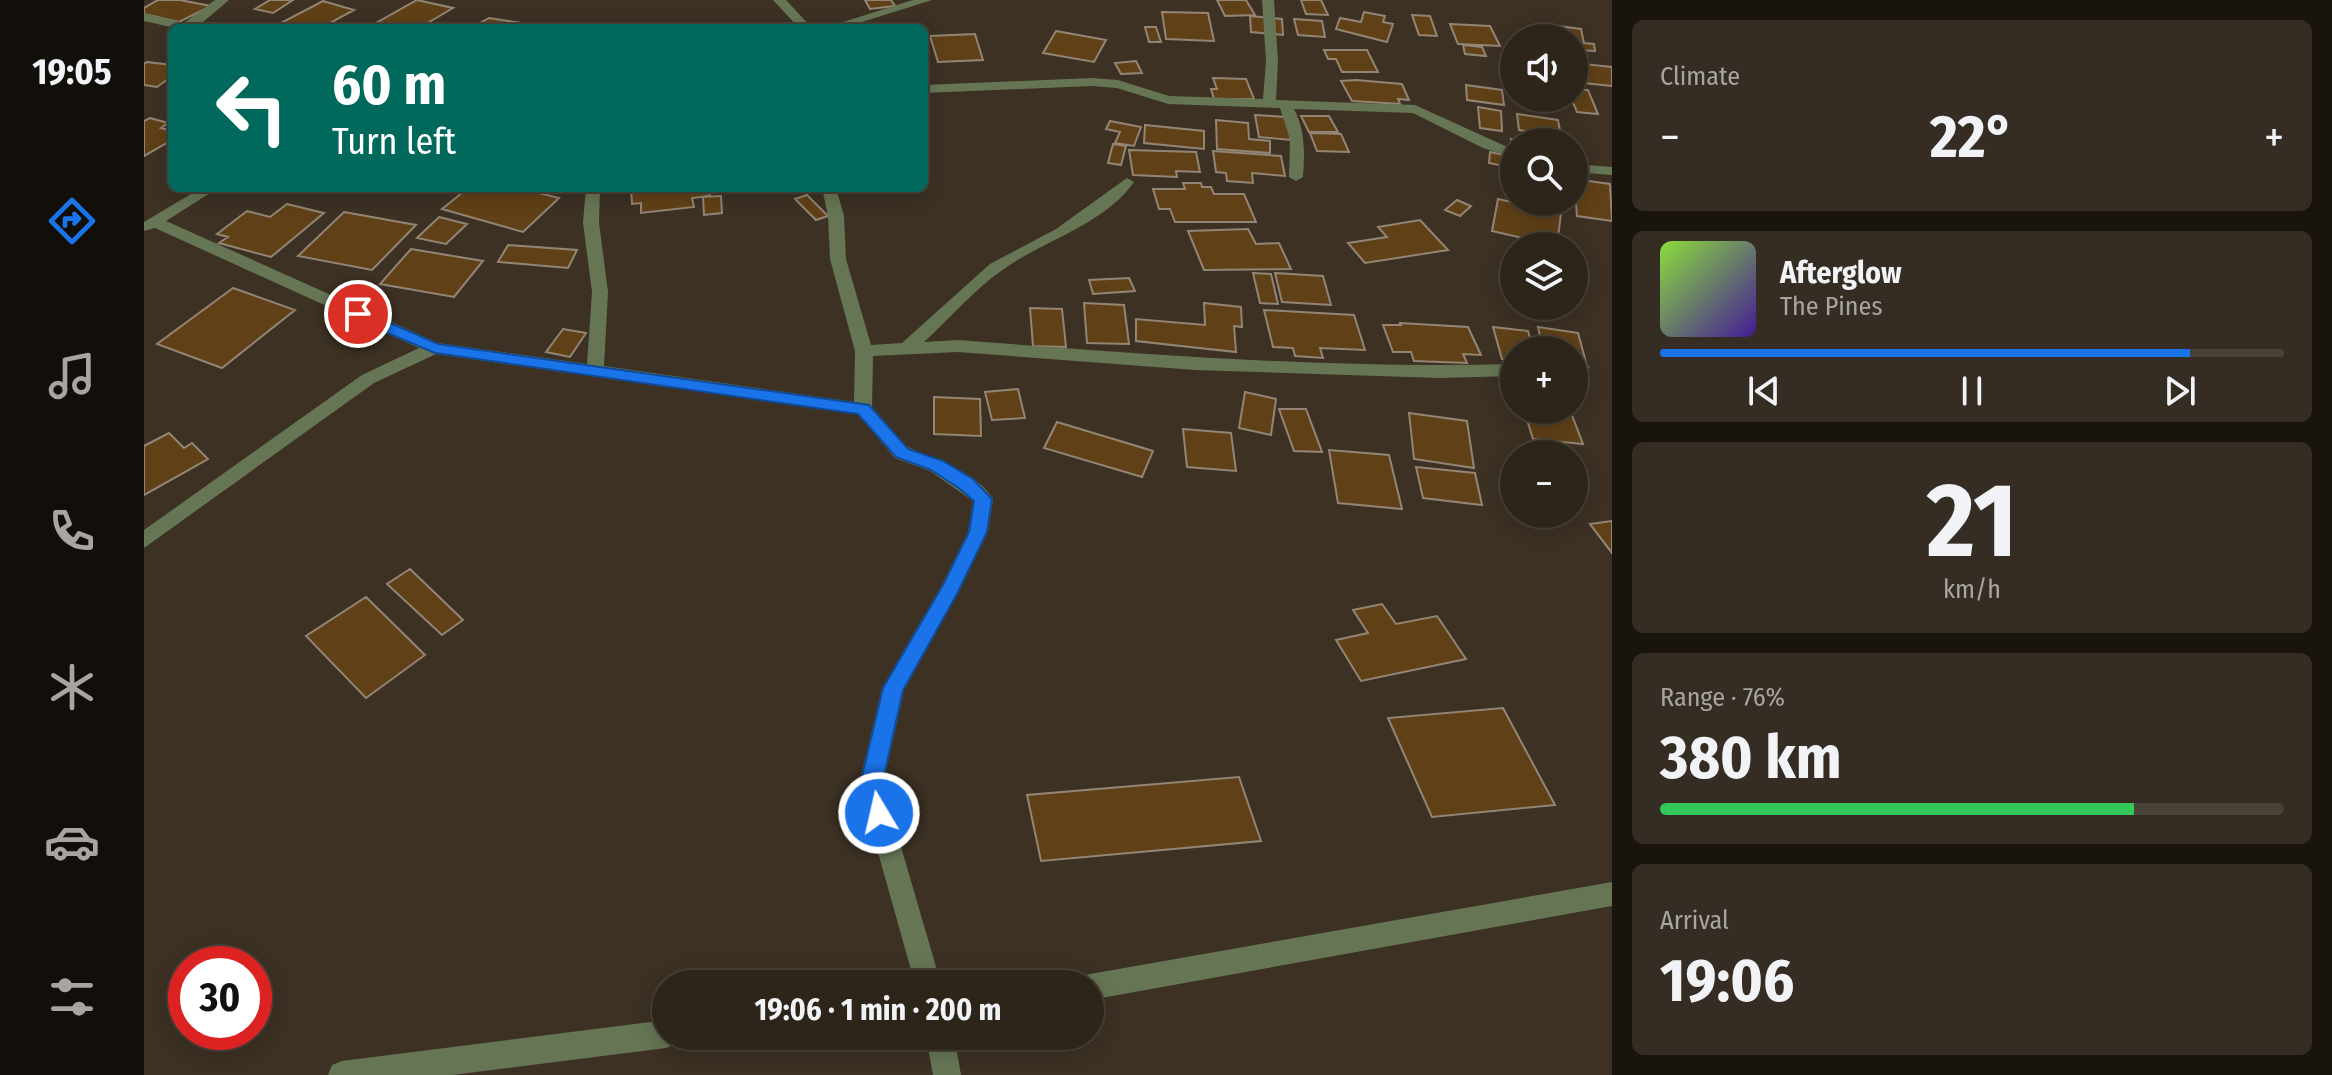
<!DOCTYPE html>
<html lang="en">
<head>
<meta charset="utf-8">
<style>
	:root { --surface:#2d251a; --page:#352d23; --text:#f1f3f6; --muted:#a7a5a2; --line:#484239; --accent:#1a73e8 }
	body { margin:0; font-family:"Fira Sans Condensed",sans-serif; background:var(--page); color:var(--text); height:100vh; display:flex; flex-direction:column; font-size:30px; white-space:nowrap }
	* { box-sizing:border-box; margin:0 }
	p { font-size:26px; color:var(--muted) }
	.icon { flex:none; width:44px; height:44px; fill:none; stroke:currentColor; stroke-width:2; stroke-linecap:round; stroke-linejoin:round }
	.map { position:relative; flex:1; overflow:hidden }
	.side { display:flex; flex-direction:column; gap:20px; padding:20px; background:#19140e; width:720px }
	.side>* { flex:none }
	.hud { position:absolute; left:24px; top:24px; width:760px; height:168px; border-radius:12px; box-shadow:0 4px 20px #0003,0 0 0 2px var(--line); background:#00695c; color:#fff; overflow:hidden }
	.controls { position:absolute; left:1356px; top:24px; display:grid; gap:16px }
	.controls a { display:grid; place-items:center; width:88px; height:88px; border-radius:50%; background:var(--surface); box-shadow:0 4px 20px #0003,0 0 0 2px var(--line); font-size:40px }
	.speed { position:absolute; left:24px; top:946px; display:flex; gap:16px; font-size:40px; font-weight:700; text-align:center }
	.speed>* { display:grid; place-content:center; width:104px; height:104px; border-radius:50%; background:var(--surface); box-shadow:0 4px 20px #0003,0 0 0 2px var(--line); line-height:1 }
	.speed .limit { border:12px solid #d22; background:#fff; color:#111 }
	.pin { position:absolute; display:grid; place-items:center; width:68px; height:68px; color:#fff; margin:-34px; border:4px solid #fff; border-radius:50%; box-shadow:0 2px 8px #0007 }
	.me { position:absolute; width:88px; margin:-44px; rotate:351deg; stroke-linejoin:round; filter:drop-shadow(0 0 6px #0008) }
	.turn { display:flex; align-items:center; gap:28px; height:168px; padding:0 32px; font-size:36px }
	.turn .icon { width:104px; height:104px; stroke-width:2.5 }
	.turn b { display:block; font-size:56px; line-height:68px }
	.big { font-size:60px; font-weight:700; line-height:1.1 }
	.side .widget { flex:1; display:flex; flex-direction:column; justify-content:center; gap:12px; min-width:0; padding:0 28px; border-radius:12px; background:var(--page) }
	.side .dial { align-items:center; gap:0 }
	.dial b { font-size:104px; line-height:1 }
	.song { display:flex; align-items:center; gap:24px }
	.cover { width:96px; height:96px; border-radius:12px; background:linear-gradient(135deg,hsl(90 70% 55%),hsl(260 70% 35%)) }
	.played { height:8px; border-radius:4px; background:linear-gradient(90deg,var(--accent) 85%,var(--line) 85%) }
	.keys { display:flex; justify-content:space-around; direction:ltr }
	.heat { display:flex; justify-content:space-between; align-items:center; font-size:44px; direction:ltr }
	.charge { height:12px; border-radius:6px; background:linear-gradient(90deg,#34c759 76%,var(--line) 0) }
	.trip { position:absolute; left:508px; top:970px; width:452px; height:80px; border-radius:40px; background:var(--surface); box-shadow:0 4px 20px #0003,0 0 0 2px var(--line); font-weight:700; line-height:80px; text-align:center }
	main { display:flex; flex:1; min-height:0 }
	.tab-bar { display:flex; flex-direction:column; width:144px; justify-content:space-around; align-items:center; background:#120f0a; color:var(--muted) }
	.tab-bar .icon { width:56px; height:56px }
	.tab-bar .current { color:var(--accent) }
	.tab-bar b { font-size:36px; color:var(--text) }
	.map>svg:first-child { display:block }
</style>
</head>
<body>
<main>
<nav class="tab-bar">
<b>19:05</b>
<svg class="icon current" aria-label="directions" viewBox="0 0 24 24"><path d="M12 3l9 9-9 9-9-9zM9 14v-3h6M13 9l2 2-2 2"/></svg>
<svg class="icon" aria-label="music" viewBox="0 0 24 24"><path d="M9 18V5l10-2v13"/><circle cx="6" cy="18" r="3"/><circle cx="16" cy="16" r="3"/></svg>
<svg class="icon" aria-label="phone" viewBox="0 0 24 24"><path d="M5 4h4l2 5-3 2q2 4 5 5l2-3 5 2v4C11 20 4 13 5 4z"/></svg>
<svg class="icon" aria-label="climate" viewBox="0 0 24 24"><path d="M12 3v18M4 7l16 10M4 17L20 7"/></svg>
<svg class="icon" aria-label="car" viewBox="0 0 24 24"><path d="M5 17H2v-5l4-1 3-4h7l3 4 3 1v5h-3M9 17h6M6 11h13"/><circle cx="7" cy="17" r="2"/><circle cx="17" cy="17" r="2"/></svg>
<svg class="icon" aria-label="filters" viewBox="0 0 24 24"><path d="M4 7h16M4 17h16"/><circle cx="9" cy="7" r="2"/><circle cx="15" cy="17" r="2"/></svg>
</nav>
<div class="map">
<svg width="1468" height="1075" viewBox="0 0 1468 1075">
	<rect width="100%" height="100%" fill="#3c3123"/>
	<!-- building -->
	<path fill="#604117" stroke="#938575" stroke-width="2" d="M14,0h22l31,6 -32,16 -35,-8v-6z
		M126,0h23l-20,13 -18,-4z
		M273,0l36,8 -34,20h-52z
		M721,0h26l4,6 -25,3z
		M1073,0h29l9,15 -30,1z
		M1157,0h20l7,15 -22,-1z
		M179,1l31,9 -33,18 -44,-3z
		M1018,12l46,1 6,28 -48,-2z
		M1220,12l21,4 -2,6 10,2 -6,18 -51,-13 4,-11 21,4z
		M1268,15l18,1 7,20 -18,-1z
		M1106,16l32,3 1,16 -32,-3z
		M345,18l32,5 -5,5h-45z
		M1150,19l28,2 3,16 -27,-2z
		M1306,24l40,2 10,20 -42,-2z
		M1399,24l38,5 3,14 10,1 1,7 -21,-1v-12h-27l4,-4 -6,-1z
		M1001,27h11l5,15h-12z
		M912,31l50,9 -12,22 -51,-9z
		M831,34l8,26 -45,2 -8,-26z
		M1319,45l19,2 4,9 -21,-2z
		M1180,50h43l11,22h-36l-6,-13h-8z
		M992,61l6,12 -21,1 -6,-11z
		M3,62l25,3v11l-15,11 -13,-2v-21z
		M1430,63l38,4v19l-38,-4z
		M1069,78l33,1 8,20h-40l-3,-10h6z
		M1212,80l46,4 7,16 -11,-1 2,5 -48,-3 -11,-20z
		M1322,85l36,5 2,15 -37,-5z
		M1430,89l14,1 10,24 -21,-2 -6,-14h3z
		M1334,107l23,4 1,20 -22,-3z
		M1373,114l41,6 3,16 -42,-6z
		M1111,115l31,2 5,23 -32,-3z
		M1157,116h28l9,16h-29z
		M6,118l18,5 -7,5 11,3v9l-28,16v-35z
		M1072,120l32,3 1,16 21,2v12l-53,-4z
		M966,121l31,6 -7,19 -19,-3 5,-11 -14,-3z
		M1001,125l59,6v18l-60,-6z
		M1166,133l31,1 8,18 -32,-1z
		M1380,134l36,6 1,2h-47l-2,5 -1,-8 14,2z
		M969,144l13,2 -5,19 -13,-2z
		M985,150l67,2 4,20 -24,-1 1,6 -44,-2z
		M1069,151l68,5 4,20 -33,-3 1,10 -26,-2 -1,-8 -10,-1z
		M1346,152l24,5v11l-25,-5z
		M1430,179l36,5 2,37 -35,-5z
		M1039,183h18l1,4h9l3,7h30l12,28h-81l-5,-13h-11l-6,-20h32z
		M324,188h52l39,10 -36,34 -81,-23z
		M487,188h78l1,8 -18,2 2,9 -53,6v-10l-9,1z
		M663,195l21,21 -12,4 -21,-21z
		M577,196l1,17 -18,2 -1,-18z
		M1354,199l63,14 -4,33 -65,-15z
		M1313,200l14,6 -11,10 -15,-6z
		M143,204l37,9 -53,44 -52,-14 9,-6 -11,-3 30,-23 23,6z
		M200,212l72,13 -44,45 -74,-14z
		M295,217l28,7 -21,20 -29,-6z
		M1276,220l28,30 -83,13 -17,-20 39,-6 -9,-10z
		M1104,229l8,15 23,-1 12,26 -87,1 -16,-39z
		M364,245l69,5 -9,18 -70,-6z
		M267,249l72,12 -29,36 -74,-13z
		M1109,273l18,1 7,30 -18,-1z
		M1131,273l48,3 8,29 -49,-3z
		M985,278l6,13 -42,3 -4,-14z
		M89,288l62,22 -73,58 -65,-24z
		M940,303l40,2 5,39 -42,-1z
		M1060,303l37,4 1,20 -8,-1 2,26 -100,-11v-22l69,6z
		M886,308l32,1 4,38 -33,-1z
		M1120,310l90,5 11,35 -45,-2 3,10 -28,-2 -2,-8 -20,-1z
		M1256,323l68,4 13,28 -18,-1 4,9 -53,-2 -3,-9h-18l-10,-27h18z
		M1349,327l35,4 5,19h-19v11l-12,-2z
		M1394,327l40,6 9,33 -13,-2v-14h-31z
		M419,329l23,4 -16,24 -24,-5z
		M874,389l7,29 -33,2 -7,-28z
		M1101,392l31,7 -5,36 -32,-7z
		M790,397l46,2 1,37 -47,-2z
		M1135,409h27l16,43 -28,-1z
		M1380,410h46l13,34 -50,-5z
		M1265,413l58,8 7,47 -60,-9z
		M913,422l96,29 -11,26 -98,-29z
		M1039,429l48,4 5,38 -49,-4z
		M25,433l15,15 8,-5 16,16 -64,36v-49z
		M1185,450l60,5 13,54 -64,-6z
		M1272,467l59,6 7,32 -59,-7z
		M1468,521v32l-22,-29z
		M266,569l53,51 -21,15 -55,-51z
		M222,597l59,58 -59,43 -60,-62z
		M1238,604l14,20 41,-8 29,43 -105,22 -25,-41 32,-7 -15,-23z
		M1359,708l52,97 -123,12 -44,-99z
		M1095,777l22,64 -220,20 -14,-66z"/>
	<g fill="none" stroke-linecap="round" stroke-linejoin="round">
		<!-- minor -->
		<path fill="#667655" fill-rule="evenodd" d="M71,0h14l-33,28h-21l-31,-7v-8l40,10z
			M629,0h13l26,28h-13z
			M769,0h19l-89,28h-19z
			M1118,0h12l4,61 -2,39 139,5 99,45v8l-31,-10 -70,-35 -119,-4c11,21 11,44 9,68l-7,4 -7,-4 1,-38 -10,-31 -112,-4 -51,-16 -25,-2 -168,7v-8l168,-7 26,2 51,16 94,3 3,-38z
			M1430,164l38,3v8l-38,-3z
			M983,178l7,4c-31,44 -91,58 -133,89 -28,20 -52,48 -77,71l34,-2c185,14 370,29 556,24v12l-74,2 -245,-8 -237,-18 -85,4 -1,52c11,12 25,34 40,41 27,14 63,21 81,50l-5,33 -31,63 -53,95 -21,95 58,199h-26l-56,-199 23,-97 60,-103 26,-53 5,-31 -43,-30 -35,-13 -37,-44 -422,-60 -62,29 -230,165v-18l218,-155 57,-27 -264,-120 -11,3v-9l57,-34h17l-52,33 272,122 149,21 5,-72 -9,-69 3,-35h14l-1,35 9,69 -4,74 250,36 1,-51 -25,-92 -2,-43 -6,-28h14l8,28 2,43 25,86 31,-2 88,-79 66,-35z
			M1437,361l9,6 -3,4 -13,3v-12z
			M1468,882v24l-522,94v-16h-12l3,-6 9,-4z
			M522,1020v16h13l-3,8 -10,4 -214,27h-124l4,-10 10,-4z
			M782,1036h28l7,39h-28z"/>
	</g>
	<!-- route -->
	<path fill="#1a73e8" stroke="#114b97" stroke-width="2" d="M214,309l80,35 431,61 39,44 35,12 30,18 19,20 -5,33 -30,62 -54,96 -21,95 8,28 -3,7 -8,3 -7,-3 -12,-35 23,-97 60,-103 26,-53 5,-31 -14,-12 -29,-19 -35,-13 -38,-43 -423,-61 -83,-35v-7z"/>
</svg>
<div class="controls">
<a><svg class="icon" aria-label="sound" viewBox="0 0 24 24"><path d="M4 9h4l5-4v14l-5-4H4zM17 9q2 3 0 6"/></svg></a>
<a><svg class="icon" aria-label="search" viewBox="0 0 24 24"><circle cx="10" cy="10" r="6"/><path d="M15 15l6 6"/></svg></a>
<a><svg class="icon" aria-label="layers" viewBox="0 0 24 24"><path d="M12 4l9 5-9 5-9-5zM3 14l9 5 9-5"/></svg></a>
<a>+</a>
<a>−</a>
</div>
<div class="speed"><div class="limit">30</div></div>
<div class="pin" style="left:214px;top:314px;background:#d93025"><svg class="icon" aria-label="arrive" viewBox="0 0 24 24"><path d="M6 21V4h12l-3 4 3 4H6"/></svg></div>
<svg class="me" style="left:735px;top:813px" viewBox="-20 -20 40 40"><circle r="17" fill="#1a73e8" stroke="#fff" stroke-width="3"/><path d="M0-11L8 9 0 5-8 9z" fill="#fff"/></svg>
<div class="trip">19:06 · 1 min · 200 m</div>
<div class="hud">
<div class="turn"><svg class="icon" aria-label="left" viewBox="0 0 24 24"><path d="M17 20v-9H6M10 6l-5 5 5 5"/></svg><div><b>60 m</b>Turn left</div></div>
</div>
</div>
<section class="side">
<div class="widget"><p>Climate</p>
<div class="heat"><a>−</a><b class="big">22°</b><a>+</a></div>
</div>
<div class="widget">
<div class="song"><i class="cover"></i><div><b>Afterglow</b><p>The Pines</p></div></div>
<div class="played"></div>
<div class="keys"><svg class="icon" aria-label="previous" viewBox="0 0 24 24"><path d="M18 5L8 12l10 7zM5 5v14"/></svg><svg class="icon" aria-label="pause" viewBox="0 0 24 24"><path d="M8 5v14M16 5v14"/></svg><svg class="icon" aria-label="next" viewBox="0 0 24 24"><path d="M6 5l10 7-10 7zM19 5v14"/></svg></div>
</div>
<div class="widget dial"><b>21</b><p>km/h</p></div>
<div class="widget"><p>Range · 76%</p><b class="big">380 km</b><div class="charge"></div></div>
<div class="widget"><p>Arrival</p><b class="big">19:06</b></div>
</section>
</main>
</body>
</html>
